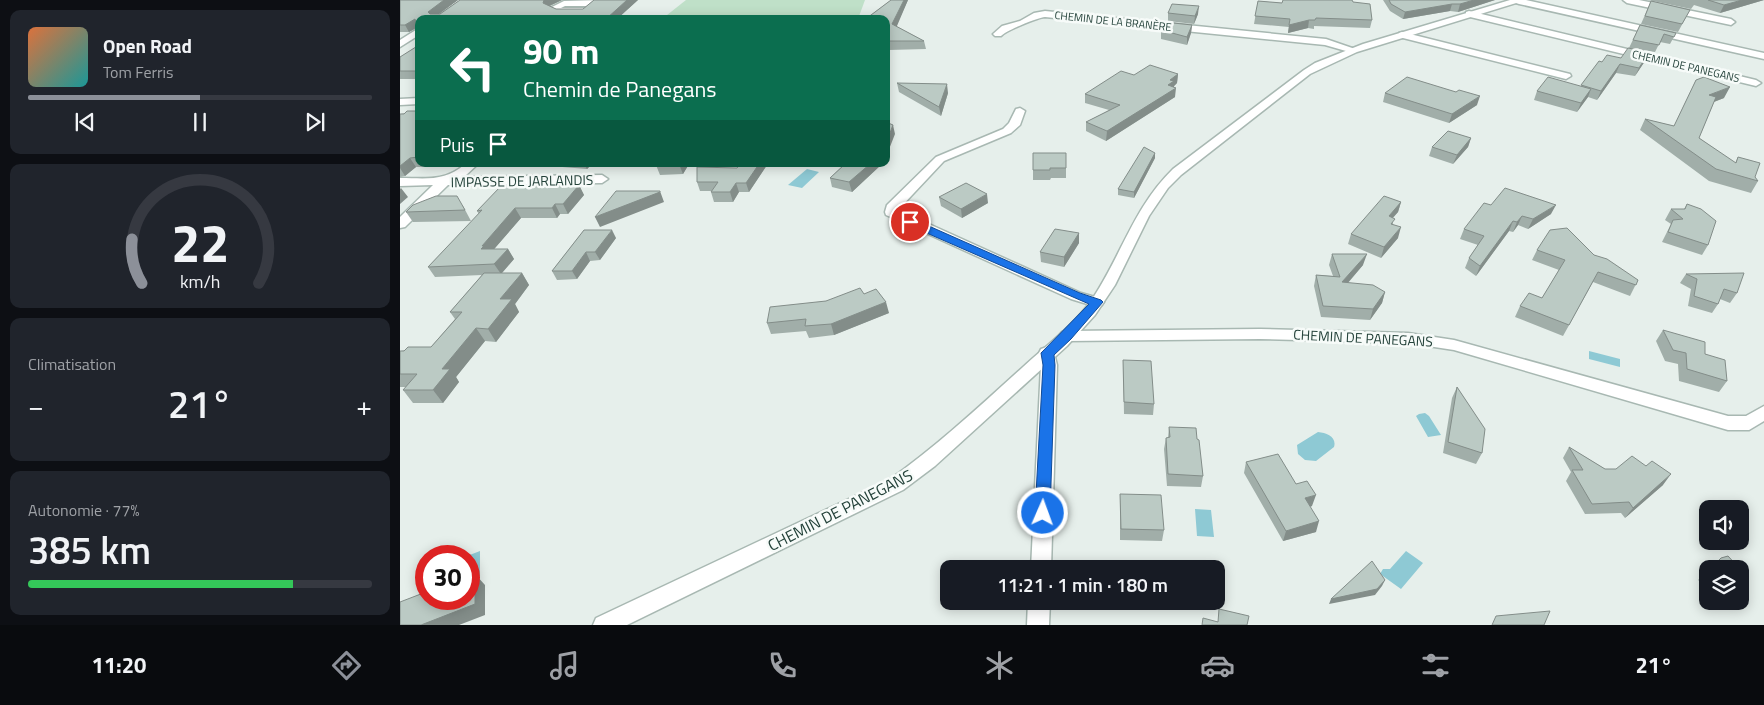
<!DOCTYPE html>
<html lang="fr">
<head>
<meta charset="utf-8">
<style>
	:root { --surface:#171b24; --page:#20242c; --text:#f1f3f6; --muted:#9ea1a6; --line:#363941; --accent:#8c9099 }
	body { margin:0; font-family:"Titillium Web",sans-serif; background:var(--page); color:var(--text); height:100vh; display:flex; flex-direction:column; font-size:19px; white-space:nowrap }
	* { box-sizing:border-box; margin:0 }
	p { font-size:16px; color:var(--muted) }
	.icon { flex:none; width:28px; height:28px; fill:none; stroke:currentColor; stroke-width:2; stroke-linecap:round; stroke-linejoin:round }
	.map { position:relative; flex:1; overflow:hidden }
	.details { display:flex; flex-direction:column; gap:10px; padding:10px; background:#0d0f14; width:400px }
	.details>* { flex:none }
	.banner { position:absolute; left:15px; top:15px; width:475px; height:152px; border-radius:10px; box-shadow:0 2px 12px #0003; background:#0b6e4f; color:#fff; overflow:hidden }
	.tools { position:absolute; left:1299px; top:500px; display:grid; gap:10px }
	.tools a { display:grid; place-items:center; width:50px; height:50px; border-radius:10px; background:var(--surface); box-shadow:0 2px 12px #0003; font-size:25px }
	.speed { position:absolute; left:15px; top:545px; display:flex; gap:10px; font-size:25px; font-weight:700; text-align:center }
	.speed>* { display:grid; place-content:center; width:65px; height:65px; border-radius:50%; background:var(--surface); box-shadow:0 2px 12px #0003; line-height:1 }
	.speed .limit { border:8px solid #d22; background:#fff; color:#111 }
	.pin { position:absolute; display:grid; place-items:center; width:42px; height:42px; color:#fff; margin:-21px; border:2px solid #fff; border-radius:50%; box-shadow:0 1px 5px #0007 }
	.me { position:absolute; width:55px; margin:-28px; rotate:2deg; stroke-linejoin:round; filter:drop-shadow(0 0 4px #0008) }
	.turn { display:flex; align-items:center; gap:18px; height:105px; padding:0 25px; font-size:22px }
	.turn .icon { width:65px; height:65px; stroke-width:2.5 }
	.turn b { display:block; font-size:35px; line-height:42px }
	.then { display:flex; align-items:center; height:48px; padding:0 25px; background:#0003; gap:10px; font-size:19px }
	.big { font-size:38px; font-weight:600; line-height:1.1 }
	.details .widget { flex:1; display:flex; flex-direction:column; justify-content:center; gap:8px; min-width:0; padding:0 18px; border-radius:10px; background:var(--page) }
	.details .dial { align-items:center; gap:0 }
	.dial svg { height:130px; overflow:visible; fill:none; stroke:var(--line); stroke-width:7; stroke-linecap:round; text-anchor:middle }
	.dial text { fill:var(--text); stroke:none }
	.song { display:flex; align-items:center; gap:15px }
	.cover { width:60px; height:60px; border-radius:8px; background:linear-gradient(135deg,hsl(20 70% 55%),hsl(180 70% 35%)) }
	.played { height:5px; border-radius:2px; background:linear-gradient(90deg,var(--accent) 50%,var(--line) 50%) }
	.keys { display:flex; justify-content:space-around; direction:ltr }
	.heat { display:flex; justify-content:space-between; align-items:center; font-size:28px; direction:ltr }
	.charge { height:8px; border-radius:4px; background:linear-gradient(90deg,#34c759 77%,var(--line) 0) }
	.trip { position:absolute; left:540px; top:560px; width:285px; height:50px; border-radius:10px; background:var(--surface); box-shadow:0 2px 12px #0003; font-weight:600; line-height:50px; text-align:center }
	.tab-bar { display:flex; height:80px; justify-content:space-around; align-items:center; background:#090b0e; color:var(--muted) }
	.tab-bar .icon { width:35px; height:35px }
	.tab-bar .active { color:var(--accent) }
	.tab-bar b { font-size:22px; color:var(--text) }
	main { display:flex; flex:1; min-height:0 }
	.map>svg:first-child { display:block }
</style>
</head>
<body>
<main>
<section class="details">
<div class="widget">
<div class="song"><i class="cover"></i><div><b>Open Road</b><p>Tom Ferris</p></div></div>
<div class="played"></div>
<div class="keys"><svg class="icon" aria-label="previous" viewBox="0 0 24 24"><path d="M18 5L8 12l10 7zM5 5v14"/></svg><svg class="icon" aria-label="pause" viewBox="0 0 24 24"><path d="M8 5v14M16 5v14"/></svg><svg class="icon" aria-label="next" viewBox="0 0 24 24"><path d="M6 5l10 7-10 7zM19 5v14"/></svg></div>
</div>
<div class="widget dial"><svg viewBox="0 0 100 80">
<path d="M14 69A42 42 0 1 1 86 69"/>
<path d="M14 69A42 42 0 0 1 8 42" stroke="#8c9099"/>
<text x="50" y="56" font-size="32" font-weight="700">22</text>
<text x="50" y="72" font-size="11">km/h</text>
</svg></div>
<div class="widget"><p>Climatisation</p>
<div class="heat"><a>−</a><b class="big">21°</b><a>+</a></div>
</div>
<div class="widget"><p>Autonomie · 77%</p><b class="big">385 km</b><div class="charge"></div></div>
</section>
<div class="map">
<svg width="1364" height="625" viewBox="0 0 1364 625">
	<rect width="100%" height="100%" fill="#e6efeb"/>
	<!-- green -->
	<path fill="#bfe0c8" d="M286,0h179l-7,19h-196z"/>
	<!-- water -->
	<path fill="#8ec9d4" d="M407,169l12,3 -17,16 -14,-3z
		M1189,351l31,8v8l-31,-8z
		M1025,413l4,3 12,19 -13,2 -12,-21 3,-2z
		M918,432c9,1 19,5 16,15l-18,14 -11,-1 -7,-6 -1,-9z
		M795,509l16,1 3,27 -17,-1z
		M80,551v25l-11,4v-24h-2z
		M1006,551l17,12 -22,26 -21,-15 3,-5h7z"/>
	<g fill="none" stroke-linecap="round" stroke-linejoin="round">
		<!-- minor casing -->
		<g stroke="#a8b8b2" stroke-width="3">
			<path id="minor" d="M203,0l-17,14h-27l-11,-5 16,-8zM165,6h22l-3,2h-23z
				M1116,0h10l238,53v6l-245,-55 -3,-1z
				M1223,0h16l92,19 4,3 -4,3 -104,-22z
				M645,11l281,28 32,11 -5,3 -28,-8 -280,-28c-6,0 -40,14 -44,19h-6l-2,-2 9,-8 18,-5 14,-8z
				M1069,11l287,69 5,3 -5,3 -290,-70v-4z
				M19,28v7l-19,12v-7z
				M1002,32l168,42 1,2 -5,3 -167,-42v-4z
				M19,98v6l-19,1v-6z
				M620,108l5,3 -5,14 -9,8 -67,28 -46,49 183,83 21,6 2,3 -2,3 -5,2 -26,-8 -185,-84 -1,-3 2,-7 49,-48 67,-28 6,-6 7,-14z
				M65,164h13l-14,13 138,-2 6,4 -6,4 -154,2 -43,42 -5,1v-11l33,-32 -33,1v-8c26,0 45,4 65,-14z
				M860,329l148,4 46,7 274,76h18l18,-10v15l-15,9h-21l-274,-80 -46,-7 -148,-4 -193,2 -5,-1 -3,-4 3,-4 5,-1z
				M647,347l6,2 4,16 -6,204h-20l10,-204 -2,-12 2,-4z
				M628,601h22l-1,24h-22z"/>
		</g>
		<!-- tertiary casing -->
		<g stroke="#a8b8b2" stroke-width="3">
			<path id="tertiary" d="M1110,0h16l-169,52 -47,22 -129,101 -13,13 -19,28 -34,69 -20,30 -28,31 -132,120 -32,24 -276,135h-34l3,-7 293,-138c48,-34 91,-74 134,-113 24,-22 51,-42 70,-69 29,-44 41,-91 80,-129l131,-99 11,-7 48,-19z"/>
		</g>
		<!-- minor -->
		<use href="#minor" fill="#fff" fill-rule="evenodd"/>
		<!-- tertiary -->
		<use href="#tertiary" fill="#fff" fill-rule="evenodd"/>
	</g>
	<!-- wall -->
	<path fill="#a1aea9" d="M0,0h58l-19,14 21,-14h102l-12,6 6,3h27l11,-9h44l-21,19h-198v9l-1,-1 -9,5h-9z
		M491,0h17l-12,26 28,15 2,8 -37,1 -3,2v-33l-19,-1z
		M983,0h112l-37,12 -8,-1 -47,8 -13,-8z
		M1248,0h116l-44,13 -26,-8 -3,4z
		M858,1l24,2 71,-1 19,18 -2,8 -56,-2v3l-6,-1 -20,5 1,-6 -35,-3z
		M1251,1l39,9 -12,22 -37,-8z
		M768,13l30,1 -4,10 -26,-3z
		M792,25l-1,8 -4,12 -26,-6v-9z
		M1240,25l36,8 -6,11 -10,-2 -5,10 -26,-4z
		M19,45v34h-19v-22z
		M1221,58l24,3 -10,15 -19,-3 -19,27 -9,-3 -11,15 -43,-12 3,-9 44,-5 21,-24z
		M778,74l-1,9 -3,3 1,11 -69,44 -20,-10v-9l23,-12 -24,-7v-9l49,-19z
		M1296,80l28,18 -10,4 -15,36 36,25 3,-6 20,24 -7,12 -42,-12 -69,-51 5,-11 29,7z
		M497,83l51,10 -7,23 -42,-24z
		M985,93l92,12 -28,18 -66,-21z
		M19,111v53h37l-3,3h-37l-11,9 -5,1v-63z
		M1071,138l-3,9 -15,17 -24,-8 3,-9z
		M666,153v25h-15l-1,2h-17v-10z
		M755,153v5l-21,40 -16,-3v-6z
		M149,164h43l-5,5 -37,-3z
		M289,164l-6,10 -23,1 -4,-10z
		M340,164h26l1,1 -18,27h-10l-6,10h-19l-3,-10v-1h-11l-3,-9 40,-14z
		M445,164h37l-30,28 -20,-5 -2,-9z
		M179,185l5,10 -16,19h-8l-3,4h-36l-27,31h14l6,10 -12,14h20l7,12 -14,19 4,8 -23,30 -11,-1 -29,36 3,5 -16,21h-30l-10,-13 3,-3h-6v-36l31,-4 24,-28 -5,-7 32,-37 -47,2 -7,-10 51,-53 -2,-3z
		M539,197l49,6 -26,15 -21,-12z
		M1001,202l-3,10 -5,6v6l5,14 -17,20 -33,-14 3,-10z
		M1287,204l21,41 -6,10 -40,-13 9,-18 -6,-4 6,-11h13z
		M1091,205l60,9 -23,15 -10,-4 -5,7 -4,-1 -33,45 -11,-8 4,-10 9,-13 -18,-6 4,-10z
		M63,206l8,15 -58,1 -7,-10z
		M184,230l32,8 -16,22 -10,1 -13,18 -20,1 -5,-9z
		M679,233v10l-15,24 -23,-5 -1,-10z
		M1137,250l57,5 44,25 -8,16 -37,-14 -30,54 -48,-19 5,-11 22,-8 17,-28 -27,-10z
		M932,254l31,11 -15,18 37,9 -3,11 -12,17 -49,-3 -7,-31 2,-11 17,1 -4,-11z
		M1286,274l51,19 -7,10 -10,-4 -2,5 -6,9 -24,-7 3,-17 -11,-6z
		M464,294l25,19 -55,22 -25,3 -3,-7 -35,3 -4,-11 59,-22z
		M1263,330l42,24 22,27 -8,11 -40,-11 -1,-17 -13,-3 -9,-20z
		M723,360l31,44 -1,11 -29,-1z
		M1057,387l25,66 -6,11 -33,-11 9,-55z
		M769,427l28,12 6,37 -2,11 -34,-1 -3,-37 2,-11h2z
		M1169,447l36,22 58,16 -38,33 -4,-5 -36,1 -19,-33 5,-9 -8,-14z
		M846,462l50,22 16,22 -2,1 6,25 -33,9 -39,-68z
		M720,494l44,36 -2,11 -42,-1z
		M1308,571v16l-10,-7z"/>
	<!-- shaded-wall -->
	<path fill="#838d89" d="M44,0h14l-26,19 -4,-7z
		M144,0h18l-15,7 -4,-4z
		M227,0h11l-21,19h-11z
		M504,0h4l-14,33 -2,-9z
		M1074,0h21l-37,12 2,-8z
		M1342,0h22l-44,13 4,-8z
		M1052,4l-2,7 -47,8 2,-7z
		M799,6l-1,8 -4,10 1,-8z
		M15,19l3,8 -9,5 -4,-7z
		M909,20l-1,8 -20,5 1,-8z
		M792,25l-1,8 -4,12v-8z
		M487,41l2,9 -3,2v-10z
		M1249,52l-4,9 -10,15 4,-8z
		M1220,64l-4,9 -19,27 4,-9z
		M778,74l-1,9 -3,3 -1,4 3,-2 -1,9 -69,44 1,-10 61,-46 2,-5z
		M547,84l1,9 -7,23 -2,-9z
		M1330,87l-6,11 -21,8 6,-11z
		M1191,89l-3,8 -11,15 4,-9z
		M1080,96l-3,9 -28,18 3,-9z
		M493,125l2,9 -9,23v-14z
		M1071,138l-3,9 -15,17 4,-9z
		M755,153v5l-21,40v-6z
		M10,158l6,9 -11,9 -5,-8v-2z
		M184,164h8l-5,5z
		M279,164h10l-6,10z
		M359,164h7l1,1 -18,27 -3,-9z
		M470,164h12l-30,28 -3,-10z
		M336,183l3,9 -6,10 -3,-10z
		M179,185l5,10 -16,19 -5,-10z
		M1,188l7,9 -8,7v-15z
		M260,191l4,11 -64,25 -5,-10z
		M587,194l1,9 -26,15 -1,-9z
		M1001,202l-3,10 -13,14 4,-10z
		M155,204l5,10 -3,4 -5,-10z
		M1156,205l-5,9 -23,15 5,-10z
		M115,208l6,10 -32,37 -8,-6 1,-3z
		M1122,216l-4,9 -5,7 4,-10z
		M1113,221l-4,10 -33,45 4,-10z
		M1001,227l-3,11 -17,20 3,-11z
		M212,230l4,8 -16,22 -5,-8z
		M679,233v10l-15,24v-10z
		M108,249l6,10 -13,15 -7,-10z
		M186,252l4,9 -13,18 -5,-8z
		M967,254l-4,11 -24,28 3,-11z
		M122,273l7,12 -14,19 4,8 -23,30 -8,-13 12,-30z
		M985,292l-3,11 -12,17 3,-11z
		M486,302l3,11 -55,22 -3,-11z
		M76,328l9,13 -29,36 3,5 -16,21 -10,-13 9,-21z
		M1271,474l-8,11 -38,33 8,-10z
		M916,495l-4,11 -10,3 3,-11z
		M919,521l-3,11 -33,9 3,-10z
		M75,574l10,11v30l-26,10h-38z
		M985,580l-3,6 -7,9 -46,9 2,-5z"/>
	<!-- building -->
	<path fill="#bbcac4" stroke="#838d89" d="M0,0h44l-16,12 2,2h10l20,-14h84l-1,3 13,6h27l11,-9h33l-21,19h-187v6h-2l-2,-6 -10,6h-5z
		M491,0h13l-12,24 32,17h-37l-1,1v-23l-19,-1z
		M883,0h69l1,2 17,2 2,16 -56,-2 -1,2h-6l-20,5 1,-6 -35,-3 3,-15 24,2z
		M989,0h85l-14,4h-8l-47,8 -14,-8z
		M1308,0h34l-18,5z
		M1251,1l39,9 -8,14 -37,-8z
		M772,4l27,2 -4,10 -27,-3z
		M764,22l28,3 -5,12 -26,-7z
		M1240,25l36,8 -2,4 -10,-3 -5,11 -26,-5z
		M19,45v26h-19v-14z
		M1228,48l21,4 -10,16 -19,-4 -19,27 -20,-6 18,-24 3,1 5,-7 14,3z
		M750,65l28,9 -8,6 4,1 -6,4 8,3 -69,43 -21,-9 34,-17 -35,-11 36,-23 13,4z
		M1007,77l49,15 3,-2 21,6 -28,18 -67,-21z
		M1148,77l43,12 -10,14 -44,-12z
		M1304,77l26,10 -21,8 7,2 -17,41 37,25 2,-6 22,6 -5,14 3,4 -42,-12 -71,-50 29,7 22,-46z
		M497,83l50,1 -8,23z
		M7,111h12v46l-9,1 -10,8v-52h4z
		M486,122l7,3 -7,18z
		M1048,131l23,7 -14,17 -25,-8z
		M744,147l11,6 -21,39 -16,-3z
		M633,153h33v15h-16v2h-17z
		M257,164h22l-23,1z
		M340,164h19l-13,19h-10l-6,9h-19l7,-10h-21v-15l40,1z
		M445,164h25l-21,18 -19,-4z
		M566,183l21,11 -26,15 -22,-12z
		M179,185l-16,19h-8l-3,4h-37l-33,38h2l-3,3h27l-14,15 -66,3 54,-57 -5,1 24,-25z
		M1105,188l51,17 -23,14 -11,-3 -5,6 -4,-1 -33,45 -11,-8 15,-22 -20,-7 20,-26 7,2z
		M216,191h44v1l-65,25z
		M36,196h21l8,14 -59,2 7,-7z
		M984,196l17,6 -12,14 6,3 -4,5 10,3 -17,20 -33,-13z
		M1287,204l14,5 15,12 -8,24 -40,-13 5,-12 10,-1 -12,-10h14z
		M1167,228l27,27 13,4 31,21 -2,5 -38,-13 -29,53 -49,-19 9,-13 13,5 23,-38 -28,-10 13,-20z
		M655,229l24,4 -15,24 -24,-5z
		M184,230h28l-17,22h-9l-14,19h-20z
		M932,254h35l-25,28 31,3 12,7 -12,17 -50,-3 -7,-31 24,2z
		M84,273h38l-22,26h12l-24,30 -12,-1 -34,41h8l-17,21h-30l14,-16h-17v-23h4l4,-4h23l31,-35h-12z
		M1344,273l-7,20 -13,-4 -6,15 -24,-8 3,-17 -11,-5z
		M460,288l4,6 12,-5 10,13 -55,22 -26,2 1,-7 -39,4 3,-16 56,-6z
		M1263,330l42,12v12l20,6 2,21 -40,-12 -1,-16 -13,-3z
		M723,360l28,1 3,43 -30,-2z
		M1057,387l28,42 -3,24 -34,-11z
		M769,427l27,1 1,11 2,1 4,36 -35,-2 -2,-36 4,-1z
		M1169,447l36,22h11l16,-13 14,10 6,-5 19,13 -38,34 -4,-6 -37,2 -20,-34h11z
		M878,454l18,30 11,-3 9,14 -11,3 14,23 -33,10 -40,-69z
		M720,494l41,1 3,35 -43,-1z
		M1328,556l12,13h-30l11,-11z
		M972,561l13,19 -8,9 -46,10z
		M1340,569l4,4 -4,2z
		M1308,571v7l-5,-3z
		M75,574v30l-54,21h-21v-23l26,-10v7h43v-23z
		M819,609l30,7 -2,9h-45l1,-7 15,4z
		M1150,611l-6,14h-52l4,-9z"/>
	<!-- route -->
	<path fill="#1a73e8" stroke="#114b97" d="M506,219h7l167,74 21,7 2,2 -32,37 -17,16 1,10 -5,148 -2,4 -5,2 -6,-2 -2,-4 8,-148 -2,-12 48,-49 -183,-80z"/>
	<g text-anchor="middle" stroke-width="5" stroke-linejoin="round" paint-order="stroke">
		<!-- far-street labels -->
		<g font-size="11" fill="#24423a" stroke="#f7fbf9">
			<text transform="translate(713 21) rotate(6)" y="4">CHEMIN DE LA BRANÈRE</text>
			<text transform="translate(1286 66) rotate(13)" y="4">CHEMIN DE PANEGANS</text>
		</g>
		<!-- street labels -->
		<g font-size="14" fill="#24423a" stroke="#f7fbf9">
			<text transform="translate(122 181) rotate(-1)" y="5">IMPASSE DE JARLANDIS</text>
			<text transform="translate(963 338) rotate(3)" y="5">CHEMIN DE PANEGANS</text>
		</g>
		<!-- near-street labels -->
		<g font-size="16" fill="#24423a" stroke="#f7fbf9">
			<text transform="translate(440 510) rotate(-27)" y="6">CHEMIN DE PANEGANS</text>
		</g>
	</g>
</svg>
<div class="tools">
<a><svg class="icon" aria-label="sound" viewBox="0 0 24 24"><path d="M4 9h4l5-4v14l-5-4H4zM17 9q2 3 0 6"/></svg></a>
<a><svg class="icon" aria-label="layers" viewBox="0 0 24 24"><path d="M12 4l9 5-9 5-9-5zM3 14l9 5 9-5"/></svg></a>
</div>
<div class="speed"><div class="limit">30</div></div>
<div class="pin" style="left:510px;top:222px;background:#d93025"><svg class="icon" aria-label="arrive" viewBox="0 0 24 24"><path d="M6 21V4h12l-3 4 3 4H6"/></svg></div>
<svg class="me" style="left:643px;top:513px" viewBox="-20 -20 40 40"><circle r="17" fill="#1a73e8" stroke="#fff" stroke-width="3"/><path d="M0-11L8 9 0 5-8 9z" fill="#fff"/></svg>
<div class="trip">11:21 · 1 min · 180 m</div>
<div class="banner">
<div class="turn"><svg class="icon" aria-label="left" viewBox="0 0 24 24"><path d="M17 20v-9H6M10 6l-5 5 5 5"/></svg><div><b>90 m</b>Chemin de Panegans</div></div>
<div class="then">Puis<svg class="icon" aria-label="arrive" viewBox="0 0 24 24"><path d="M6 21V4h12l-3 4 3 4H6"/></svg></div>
</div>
</div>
</main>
<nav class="tab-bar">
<b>11:20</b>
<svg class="icon active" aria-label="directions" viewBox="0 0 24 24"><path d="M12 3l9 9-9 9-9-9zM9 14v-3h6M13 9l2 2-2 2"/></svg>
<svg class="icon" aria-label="music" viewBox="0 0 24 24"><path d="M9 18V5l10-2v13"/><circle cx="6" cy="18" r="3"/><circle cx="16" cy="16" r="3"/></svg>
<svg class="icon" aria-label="phone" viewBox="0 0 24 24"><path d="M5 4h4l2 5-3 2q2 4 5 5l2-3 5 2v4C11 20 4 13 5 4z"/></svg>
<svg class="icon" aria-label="climate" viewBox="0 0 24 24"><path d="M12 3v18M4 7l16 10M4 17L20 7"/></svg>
<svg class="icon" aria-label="car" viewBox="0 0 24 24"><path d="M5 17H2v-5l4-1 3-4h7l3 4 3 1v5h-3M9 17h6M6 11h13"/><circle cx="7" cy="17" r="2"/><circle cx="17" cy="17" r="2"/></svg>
<svg class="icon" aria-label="filters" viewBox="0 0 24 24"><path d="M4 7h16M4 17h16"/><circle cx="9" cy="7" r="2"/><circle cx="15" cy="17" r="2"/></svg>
<b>21°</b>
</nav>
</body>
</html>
